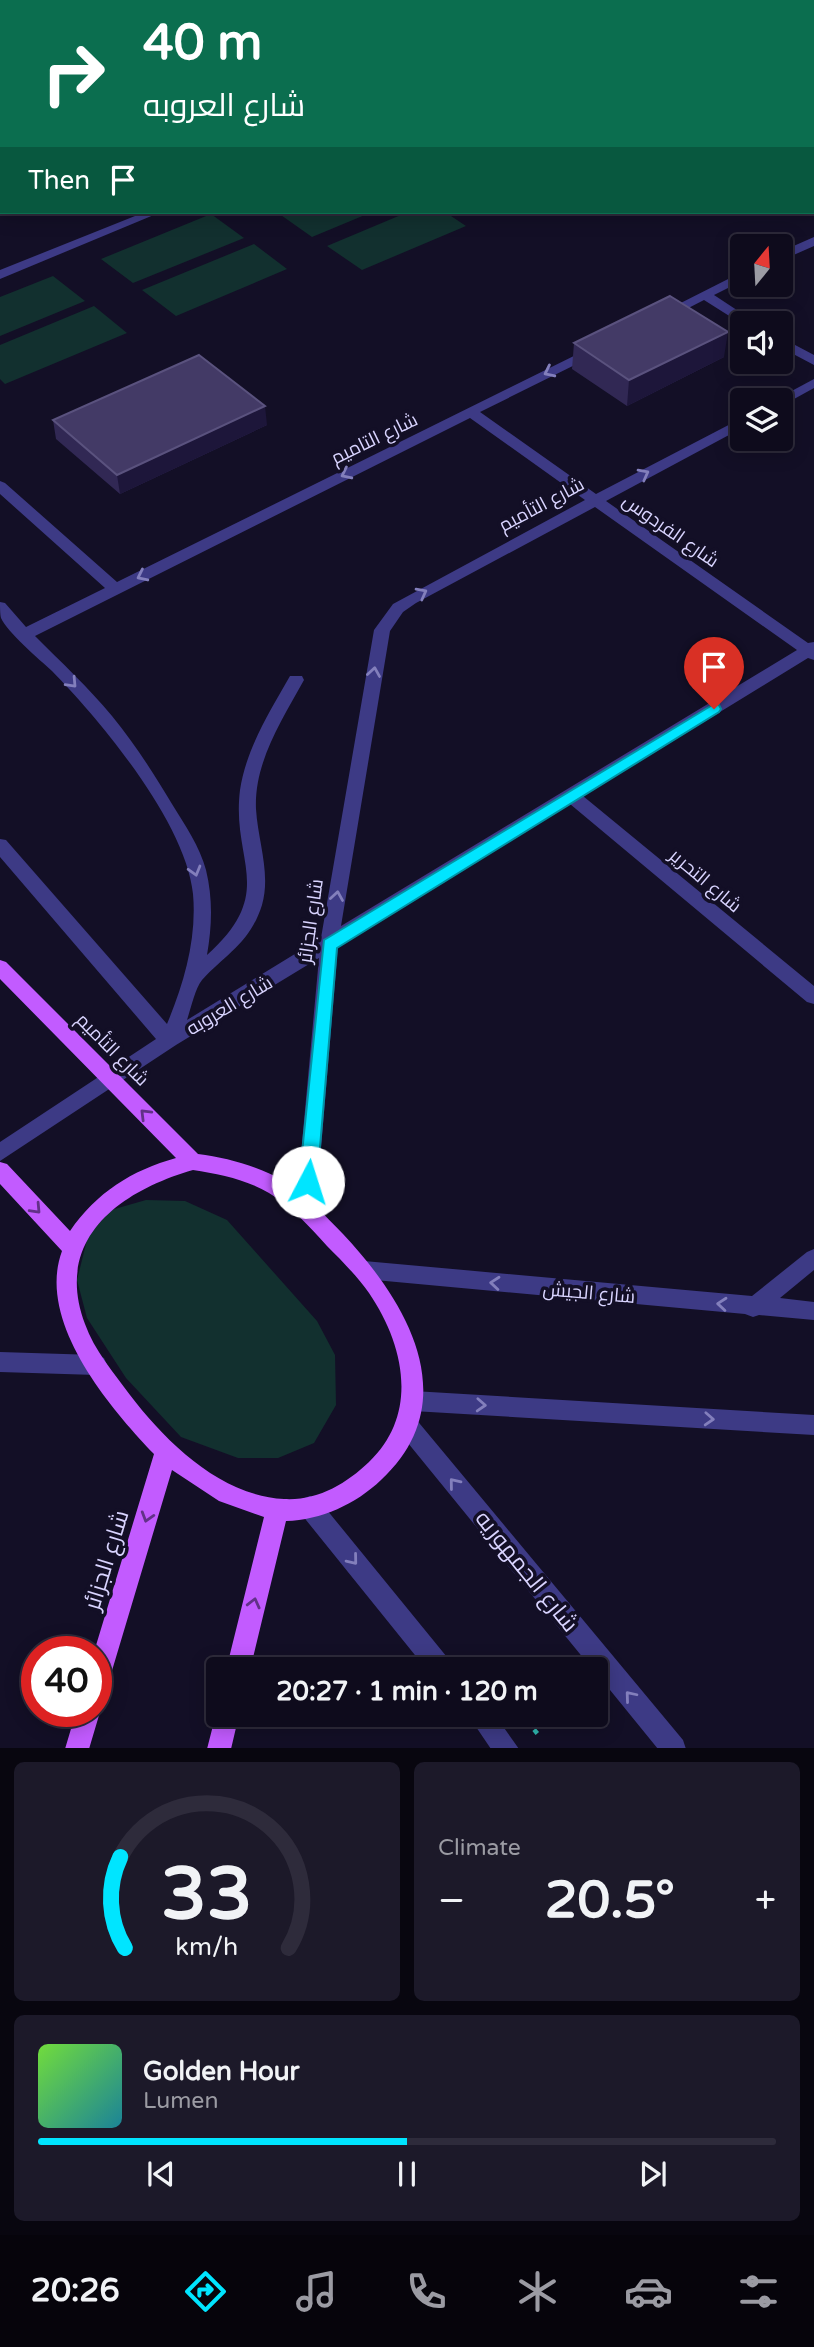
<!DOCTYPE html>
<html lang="en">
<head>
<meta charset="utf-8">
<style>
	:root { --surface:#0e0b1c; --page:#1c1929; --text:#f1f3f6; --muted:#9b9ba3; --line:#2e2b3b; --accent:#00e5ff }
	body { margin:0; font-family:"Varela Round",Cairo,sans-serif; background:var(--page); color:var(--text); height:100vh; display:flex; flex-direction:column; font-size:26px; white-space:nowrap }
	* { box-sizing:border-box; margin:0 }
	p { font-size:23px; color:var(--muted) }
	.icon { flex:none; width:38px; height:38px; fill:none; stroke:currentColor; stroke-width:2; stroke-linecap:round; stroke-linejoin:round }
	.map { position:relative; height:1748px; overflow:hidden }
	.drawer { display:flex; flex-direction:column; gap:14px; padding:14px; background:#08060f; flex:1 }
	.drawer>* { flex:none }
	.hud { position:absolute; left:0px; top:0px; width:816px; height:214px; box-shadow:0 4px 18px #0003,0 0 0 2px var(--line); background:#0b6e4f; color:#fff; overflow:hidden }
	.needle { width:46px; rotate:18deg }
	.buttons { position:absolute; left:730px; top:234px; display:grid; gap:14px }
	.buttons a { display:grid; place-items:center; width:63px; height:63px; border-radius:7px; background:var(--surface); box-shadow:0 4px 18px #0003,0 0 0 2px var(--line); font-size:35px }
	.speed { position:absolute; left:21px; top:1636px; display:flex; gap:14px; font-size:35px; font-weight:700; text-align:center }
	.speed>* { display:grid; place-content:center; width:91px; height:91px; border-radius:50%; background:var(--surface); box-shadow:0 4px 18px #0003,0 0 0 2px var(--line); line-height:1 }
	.speed .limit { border:10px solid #d22; background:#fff; color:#111 }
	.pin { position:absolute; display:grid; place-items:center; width:60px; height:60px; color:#fff; margin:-72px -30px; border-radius:50% 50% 50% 0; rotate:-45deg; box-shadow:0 0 7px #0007 }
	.pin .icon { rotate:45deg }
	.me { position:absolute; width:77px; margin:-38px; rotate:5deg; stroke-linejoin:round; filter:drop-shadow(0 0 5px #0008) }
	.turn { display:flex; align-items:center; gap:24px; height:147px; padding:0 28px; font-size:32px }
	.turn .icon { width:91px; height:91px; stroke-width:2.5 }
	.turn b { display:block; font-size:49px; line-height:60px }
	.then { display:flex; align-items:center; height:66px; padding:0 28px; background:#0003; gap:14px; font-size:26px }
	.big { font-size:52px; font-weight:700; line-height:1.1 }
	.drawer .card { flex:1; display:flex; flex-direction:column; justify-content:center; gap:10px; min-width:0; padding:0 24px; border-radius:10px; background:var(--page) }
	.drawer .dial { align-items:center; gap:0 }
	.dial svg { height:182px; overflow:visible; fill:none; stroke:var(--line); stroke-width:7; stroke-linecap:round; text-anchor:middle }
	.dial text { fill:var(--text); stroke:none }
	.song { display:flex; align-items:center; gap:21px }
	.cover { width:84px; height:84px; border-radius:10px; background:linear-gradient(135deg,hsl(100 70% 55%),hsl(190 70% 35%)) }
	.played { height:7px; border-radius:4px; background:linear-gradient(90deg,var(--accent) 50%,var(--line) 50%) }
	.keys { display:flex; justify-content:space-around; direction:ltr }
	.heat { display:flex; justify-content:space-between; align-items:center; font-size:38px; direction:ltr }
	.drawer .tiles { flex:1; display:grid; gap:14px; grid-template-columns:1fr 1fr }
	.card:last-child { grid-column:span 2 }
	.trip { position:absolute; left:206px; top:1657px; width:402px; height:70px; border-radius:7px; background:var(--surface); box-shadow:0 4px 18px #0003,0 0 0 2px var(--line); font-weight:700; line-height:70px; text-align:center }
	.tabs { display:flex; height:112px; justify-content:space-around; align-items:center; background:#06040b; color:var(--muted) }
	.tabs .icon { width:49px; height:49px }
	.tabs .on { color:var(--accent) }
	.tabs b { font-size:32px; color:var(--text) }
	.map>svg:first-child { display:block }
</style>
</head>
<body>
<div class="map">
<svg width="814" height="1749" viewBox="0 0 814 1749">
	<rect width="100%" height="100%" fill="#130f26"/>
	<!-- green -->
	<path fill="#12302f" d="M282,212h90l-60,25 -34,-24z
		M408,212h37l21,14 -104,44 -35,-24z
		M211,214l33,24 -111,45 -32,-24z
		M254,244l33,25 -111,47 -34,-26z
		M53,276l32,25 -85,35v-39z
		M94,306l33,27 -122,51 -5,-5v-34z
		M146,1200l39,1 42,19 90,101 18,34 1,50 -22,38 -36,15h-40l-57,-21 -55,-59 -39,-60 -10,-38 11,-44 23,-26z"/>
	<!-- water -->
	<path fill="#0c2248" d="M487,0h327v30v-28z"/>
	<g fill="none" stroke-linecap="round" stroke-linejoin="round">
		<!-- path -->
		<path stroke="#2fb8b0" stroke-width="5" stroke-dasharray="4.5 6" stroke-linecap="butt" d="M534,1733l21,-18"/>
		<!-- minor -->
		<path fill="#3d3a85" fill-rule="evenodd" d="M145,212h16l-161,67v-9z
			M814,237v9l-34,15v-9z
			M742,272v9l-28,14 44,29h-16l-38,-24 -35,18h-10l-2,-3z
			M780,337l34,18v10l-34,-18z
			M592,347l5,1v6l-117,58 116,82 146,-76v10l-136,73 202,142 6,-1v18l-6,-2 -225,138 231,190v18l-7,-2 -237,-198 -232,142 -22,262 -3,6 -7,3 -7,-3 -3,-6 23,-250 -143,87 -176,116v-19l156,-103 -156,-182v-18l6,1 161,184c17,-41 30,-85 26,-130 -7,-71 -92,-173 -141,-223 -13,-12 -45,-39 -51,-53 -1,-4 -1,-12 -1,-16l5,1 21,24 79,-39 -105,-94v-13l5,2 112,99zM470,418l115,82 -192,104 -19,26 -53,308 -134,82c4,-12 8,-31 15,-40 24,-26 48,-37 60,-75 9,-32 -4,-63 -6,-96 -2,-47 26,-89 48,-129l-2,-4h-12c-20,35 -44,73 -50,114 -9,72 38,101 -33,165 5,-29 6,-56 -1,-85 -6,-23 -21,-45 -34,-66 -18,-30 -37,-60 -60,-88 -24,-29 -51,-54 -77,-80zM595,507l202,143 -456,276 49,-295 13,-19 13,-9z
			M814,379v9l-29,16 -5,1v-4h-7z
			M814,1249v21l-34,28 34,4v18l-55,-5 -6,2 -8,-3 -381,-35 -7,-3 -3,-6 3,-6 7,-3 388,35 55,-44z
			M0,1352l96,3 8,3 3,7 -3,7 -8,3 -96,-3z
			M413,1391l401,24v20l-401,-24 -8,-3 -3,-7 3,-7z
			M407,1415l8,3 268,322 3,9h-28l-61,-75v-4h-4l-194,-238 -3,-7 3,-7z
			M310,1496l8,3 133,163 4,8h-28l-125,-155 -3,-8 3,-8z
			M468,1715h27l24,34h-28z"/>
		<!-- major -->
		<path fill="#c25bff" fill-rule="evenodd" d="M0,960l6,2 192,192c30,4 60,12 86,27 23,14 40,34 59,53 64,68 123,167 38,246 -25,24 -60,40 -95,41l-36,149h-24l38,-153 -45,-16 -47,-31 -64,214 -4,8 -8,4v-44h-2l60,-198c-45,-47 -118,-133 -92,-203l-62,-67v-22l7,2 63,67c26,-38 62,-61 106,-73l-176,-179zM193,1170c26,4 52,9 76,23 23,14 40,33 58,53 15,15 30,30 42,47 36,53 50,121 0,169 -23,22 -52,39 -85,37 -63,-3 -118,-57 -154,-104 -16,-22 -36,-45 -45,-71 -32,-85 35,-133 108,-154z
			M96,1703l4,9 -11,37h-24l11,-37h20z
			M218,1706l1,9h20l-8,34h-24z"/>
	</g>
	<!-- wall -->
	<path fill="#312854" d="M574,343l150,14 -97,49 -55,-37z
		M53,420l214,5 -147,69 -64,-55z"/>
	<!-- shaded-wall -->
	<path fill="#1d163a" d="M728,332l-4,25 -97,49 2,-26z
		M265,406l2,19 -147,69 -3,-19z"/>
	<!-- building -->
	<path fill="#433a66" stroke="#5a527e" stroke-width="2" d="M348,0h79l3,2h-83z
		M670,296l58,36 -99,48 -55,-37z
		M199,355l66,51 -148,69 -64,-55z"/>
	<!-- one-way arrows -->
	<defs><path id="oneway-chevron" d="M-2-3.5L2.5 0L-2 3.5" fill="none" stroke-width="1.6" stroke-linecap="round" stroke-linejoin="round" transform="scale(1.75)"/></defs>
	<g stroke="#837fbc">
		<use href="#oneway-chevron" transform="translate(549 372) rotate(154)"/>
		<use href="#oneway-chevron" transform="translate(346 474) rotate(154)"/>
		<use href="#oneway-chevron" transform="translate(644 474) rotate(-28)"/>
		<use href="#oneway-chevron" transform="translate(142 576) rotate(154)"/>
		<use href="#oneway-chevron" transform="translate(422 593) rotate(-28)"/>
		<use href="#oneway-chevron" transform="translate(374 672) rotate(-81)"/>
		<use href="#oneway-chevron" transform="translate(72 683) rotate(47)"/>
		<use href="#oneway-chevron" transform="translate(195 871) rotate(74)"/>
		<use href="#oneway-chevron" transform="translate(337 896) rotate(-81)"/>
		<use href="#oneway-chevron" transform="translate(495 1283) rotate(-175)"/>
		<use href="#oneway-chevron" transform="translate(722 1304) rotate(-175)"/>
		<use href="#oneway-chevron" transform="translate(481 1405) rotate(3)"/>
		<use href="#oneway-chevron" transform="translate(709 1419) rotate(3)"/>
		<use href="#oneway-chevron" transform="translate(454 1483) rotate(-129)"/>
		<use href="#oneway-chevron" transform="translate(353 1560) rotate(51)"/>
		<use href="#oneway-chevron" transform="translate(630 1696) rotate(-130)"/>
	</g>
	<g stroke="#623188">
		<use href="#oneway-chevron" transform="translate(145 1114) rotate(-135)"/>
		<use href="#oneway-chevron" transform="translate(36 1209) rotate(47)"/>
		<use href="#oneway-chevron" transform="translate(147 1517) rotate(107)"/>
		<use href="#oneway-chevron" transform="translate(254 1603) rotate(-76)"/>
	</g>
	<!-- route -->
	<path fill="#00e5ff" stroke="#0095a6" stroke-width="2" d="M714,704l5,1 2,4 -2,3 -382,236 -20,234 -3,5 -6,2 -6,-2 -3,-5 25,-242z"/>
	<g text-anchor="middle" stroke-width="7" stroke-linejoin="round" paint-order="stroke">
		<!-- street labels -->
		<g font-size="19" fill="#d9d4ff" stroke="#130f26">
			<text transform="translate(374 438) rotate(-26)" y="7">شارع التاميم</text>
			<text transform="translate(541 504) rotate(-28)" y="7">شارع التأميم</text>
			<text transform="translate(671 530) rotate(35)" y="7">شارع الفردوس</text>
			<text transform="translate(706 880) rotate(40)" y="7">شارع التحرير</text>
			<text transform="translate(310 921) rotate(-82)" y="7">شارع الجزائر</text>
			<text transform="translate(229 1005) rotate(-31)" y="7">شارع العروبه</text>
			<text transform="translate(113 1049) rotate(45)" y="7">شارع التأميم</text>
			<text transform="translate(589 1292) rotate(5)" y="7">شارع الجيش</text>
		</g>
		<!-- near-street labels -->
		<g font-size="23" fill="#d9d4ff" stroke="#130f26">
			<text transform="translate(106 1560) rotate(-73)" y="8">شارع الجزائر</text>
			<text transform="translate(527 1571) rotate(51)" y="8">شارع الجمهوريه</text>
		</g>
	</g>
</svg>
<div class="buttons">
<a><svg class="needle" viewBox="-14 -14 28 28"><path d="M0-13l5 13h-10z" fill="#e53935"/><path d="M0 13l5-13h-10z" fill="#9b9ba3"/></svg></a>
<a><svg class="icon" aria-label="sound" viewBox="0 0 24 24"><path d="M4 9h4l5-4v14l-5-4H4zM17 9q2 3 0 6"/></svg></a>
<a><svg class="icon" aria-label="layers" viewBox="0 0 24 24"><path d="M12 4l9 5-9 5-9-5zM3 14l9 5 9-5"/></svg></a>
</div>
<div class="speed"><div class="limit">40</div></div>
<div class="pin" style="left:714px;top:709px;background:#d93025"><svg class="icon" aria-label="arrive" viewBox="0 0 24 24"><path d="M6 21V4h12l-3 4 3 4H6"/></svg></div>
<svg class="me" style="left:308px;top:1182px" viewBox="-20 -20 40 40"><circle r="19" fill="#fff"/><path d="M0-13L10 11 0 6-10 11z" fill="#00e5ff"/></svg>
<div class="trip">20:27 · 1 min · 120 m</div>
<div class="hud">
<div class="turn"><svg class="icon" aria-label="right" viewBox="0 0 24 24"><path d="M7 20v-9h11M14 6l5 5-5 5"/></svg><div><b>40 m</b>شارع العروبه</div></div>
<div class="then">Then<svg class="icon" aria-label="arrive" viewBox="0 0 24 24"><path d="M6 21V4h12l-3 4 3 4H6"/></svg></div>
</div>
</div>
<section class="drawer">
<div class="tiles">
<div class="card dial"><svg viewBox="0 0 100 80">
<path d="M14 69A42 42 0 1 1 86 69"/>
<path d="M14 69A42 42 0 0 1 12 29" stroke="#00e5ff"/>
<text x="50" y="56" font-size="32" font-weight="700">33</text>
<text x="50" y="72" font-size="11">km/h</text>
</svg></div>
<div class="card"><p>Climate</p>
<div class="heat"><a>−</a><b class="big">20.5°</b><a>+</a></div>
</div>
<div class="card">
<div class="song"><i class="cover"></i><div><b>Golden Hour</b><p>Lumen</p></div></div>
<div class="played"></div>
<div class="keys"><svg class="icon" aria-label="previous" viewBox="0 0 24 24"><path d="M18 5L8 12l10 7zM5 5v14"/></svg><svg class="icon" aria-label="pause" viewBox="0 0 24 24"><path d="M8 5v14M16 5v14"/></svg><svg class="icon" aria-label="next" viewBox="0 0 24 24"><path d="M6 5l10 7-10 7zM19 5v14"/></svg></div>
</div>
</div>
</section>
<nav class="tabs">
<b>20:26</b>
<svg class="icon on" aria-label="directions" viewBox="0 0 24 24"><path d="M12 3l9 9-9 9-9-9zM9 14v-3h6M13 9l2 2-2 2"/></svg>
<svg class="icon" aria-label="music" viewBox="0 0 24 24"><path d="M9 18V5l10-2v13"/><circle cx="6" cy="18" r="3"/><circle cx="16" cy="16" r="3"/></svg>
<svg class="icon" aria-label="phone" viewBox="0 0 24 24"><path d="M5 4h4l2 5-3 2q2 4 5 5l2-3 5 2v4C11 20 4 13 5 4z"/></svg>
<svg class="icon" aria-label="climate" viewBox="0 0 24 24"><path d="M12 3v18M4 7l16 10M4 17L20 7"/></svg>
<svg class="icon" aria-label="car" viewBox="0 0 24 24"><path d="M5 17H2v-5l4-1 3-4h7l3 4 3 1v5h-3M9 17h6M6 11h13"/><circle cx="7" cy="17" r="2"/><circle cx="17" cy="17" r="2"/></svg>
<svg class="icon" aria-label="filters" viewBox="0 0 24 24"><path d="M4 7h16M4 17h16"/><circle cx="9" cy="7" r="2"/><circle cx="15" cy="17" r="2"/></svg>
</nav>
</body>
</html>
